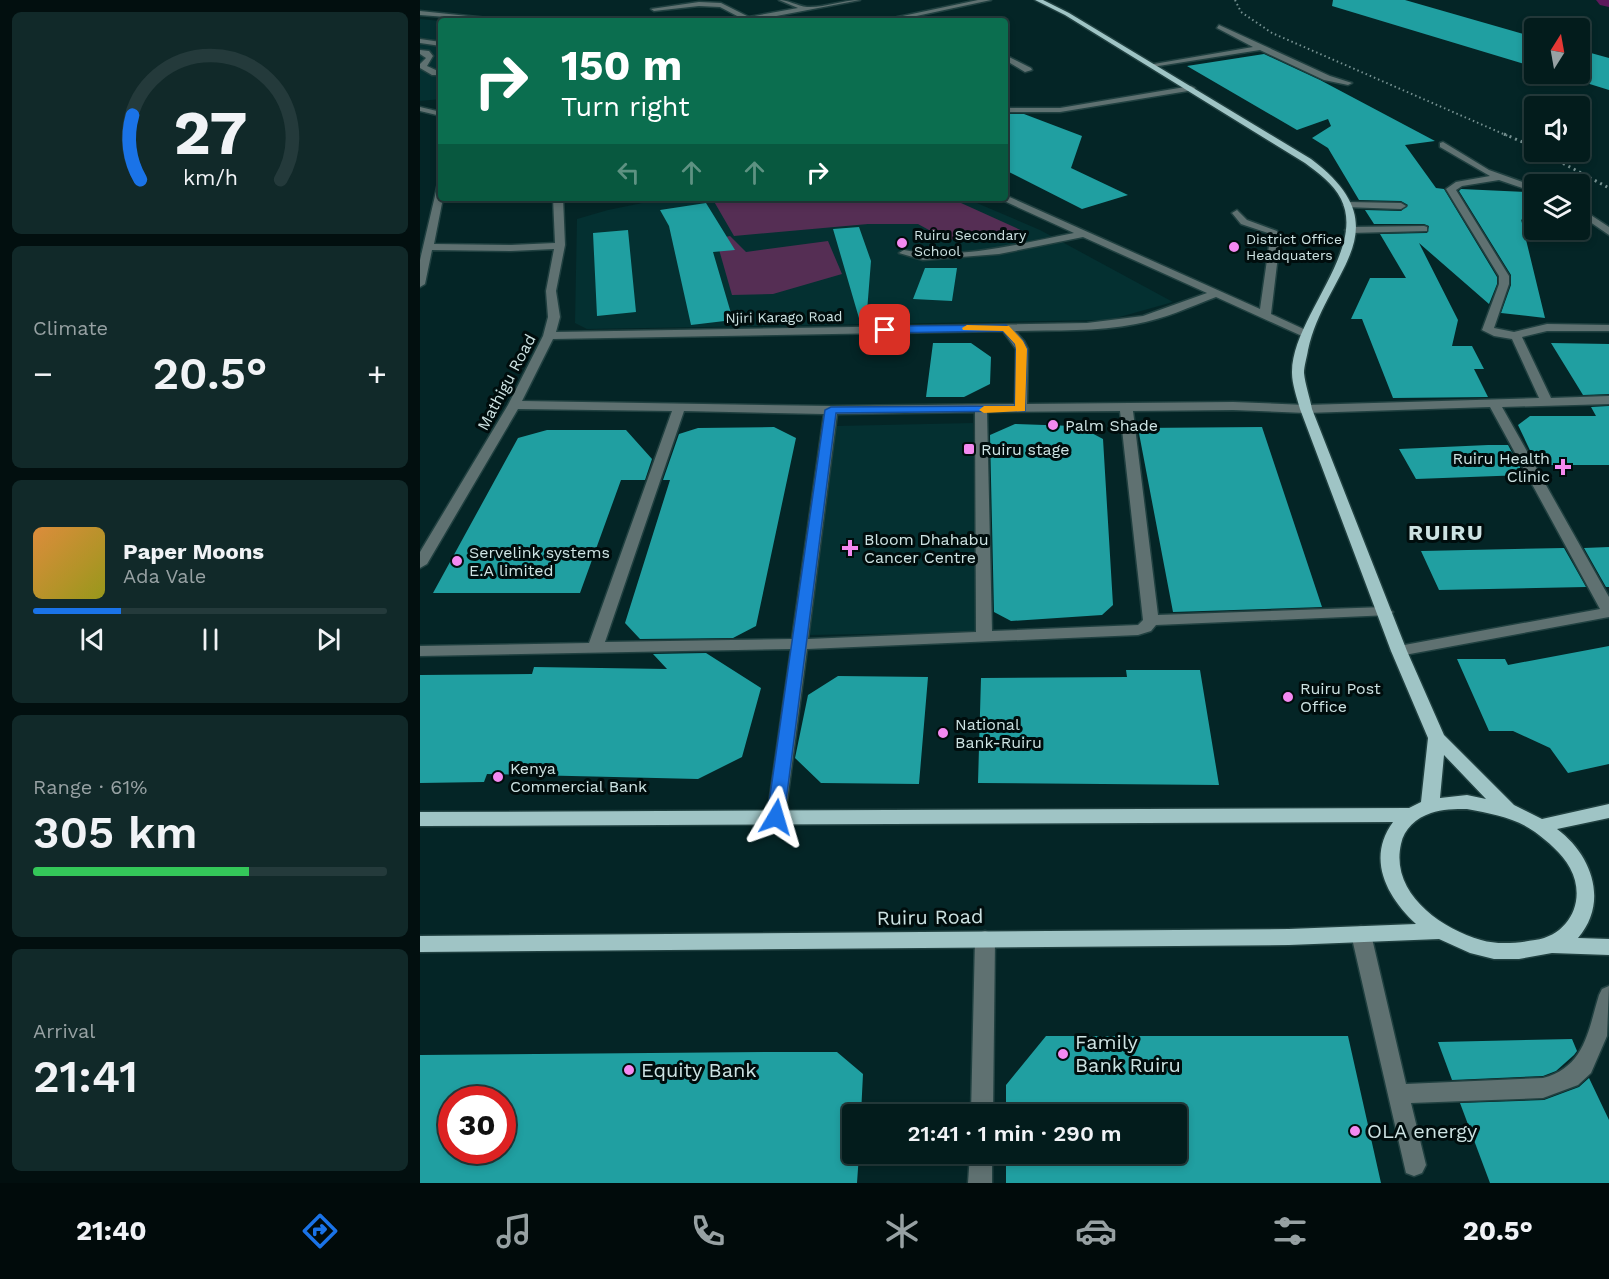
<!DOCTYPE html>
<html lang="en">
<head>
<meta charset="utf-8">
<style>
	:root { --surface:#031c1c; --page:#112929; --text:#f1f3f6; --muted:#97a1a3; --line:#243a3b; --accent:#1a73e8 }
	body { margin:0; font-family:"Work Sans",sans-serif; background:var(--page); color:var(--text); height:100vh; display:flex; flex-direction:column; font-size:22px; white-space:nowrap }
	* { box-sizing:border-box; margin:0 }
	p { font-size:20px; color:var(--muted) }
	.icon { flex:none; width:33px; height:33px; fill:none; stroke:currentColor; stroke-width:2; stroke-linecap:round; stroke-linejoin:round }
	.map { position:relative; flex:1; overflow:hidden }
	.sheet { display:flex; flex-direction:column; gap:12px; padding:12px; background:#020f0f; width:420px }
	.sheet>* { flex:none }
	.guide { position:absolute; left:18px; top:18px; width:570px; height:183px; border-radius:6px; box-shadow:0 3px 9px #0003,0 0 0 2px var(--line); background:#0b6e4f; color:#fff; overflow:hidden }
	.needle { width:39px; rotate:11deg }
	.buttons { position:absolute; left:1104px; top:18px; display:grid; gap:12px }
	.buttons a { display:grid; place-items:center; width:66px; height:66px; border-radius:6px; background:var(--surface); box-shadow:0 3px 9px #0003,0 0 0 2px var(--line); font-size:30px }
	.speed { position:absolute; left:18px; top:1086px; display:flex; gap:12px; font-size:30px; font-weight:700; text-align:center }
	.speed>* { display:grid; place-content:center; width:78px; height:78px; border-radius:50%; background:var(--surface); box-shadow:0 3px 9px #0003,0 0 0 2px var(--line); line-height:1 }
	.speed .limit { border:9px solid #d22; background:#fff; color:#111 }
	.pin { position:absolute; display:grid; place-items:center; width:51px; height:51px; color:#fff; margin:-26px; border-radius:12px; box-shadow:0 3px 9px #0006 }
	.me { position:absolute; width:66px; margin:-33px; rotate:7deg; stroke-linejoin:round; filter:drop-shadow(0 0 4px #0008) }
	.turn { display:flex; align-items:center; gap:21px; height:126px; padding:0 24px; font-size:27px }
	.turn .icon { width:78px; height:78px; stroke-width:2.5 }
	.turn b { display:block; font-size:42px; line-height:51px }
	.lanes { display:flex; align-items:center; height:57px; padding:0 24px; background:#0003; justify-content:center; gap:30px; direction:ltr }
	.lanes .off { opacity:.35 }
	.big { font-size:45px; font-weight:600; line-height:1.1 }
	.sheet .card { flex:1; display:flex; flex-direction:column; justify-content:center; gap:9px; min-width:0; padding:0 21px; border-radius:9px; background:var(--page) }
	.sheet .dial { align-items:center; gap:0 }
	.dial svg { height:156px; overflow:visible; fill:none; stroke:var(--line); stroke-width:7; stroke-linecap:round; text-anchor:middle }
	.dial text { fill:var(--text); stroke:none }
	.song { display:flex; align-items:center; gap:18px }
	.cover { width:72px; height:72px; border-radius:9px; background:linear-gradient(135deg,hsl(30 70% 55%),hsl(60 70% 35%)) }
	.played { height:6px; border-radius:3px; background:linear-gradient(90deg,var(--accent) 25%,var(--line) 25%) }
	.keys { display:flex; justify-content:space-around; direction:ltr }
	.heat { display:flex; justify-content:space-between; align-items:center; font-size:33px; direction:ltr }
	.charge { height:9px; border-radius:4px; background:linear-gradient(90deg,#34c759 61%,var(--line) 0) }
	.trip { position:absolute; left:422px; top:1104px; width:345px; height:60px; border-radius:6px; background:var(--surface); box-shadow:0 3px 9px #0003,0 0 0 2px var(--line); font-weight:600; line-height:60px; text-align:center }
	.dock { display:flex; height:96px; justify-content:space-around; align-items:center; background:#010b0b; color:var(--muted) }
	.dock .icon { width:42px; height:42px }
	.dock .current { color:var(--accent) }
	.dock b { font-size:27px; color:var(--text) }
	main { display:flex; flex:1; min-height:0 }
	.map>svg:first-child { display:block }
</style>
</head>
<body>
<main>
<section class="sheet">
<div class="card dial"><svg viewBox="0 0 100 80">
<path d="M14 69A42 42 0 1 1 86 69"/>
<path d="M14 69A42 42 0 0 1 10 36" stroke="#1a73e8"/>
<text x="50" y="56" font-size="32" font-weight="700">27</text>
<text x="50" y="72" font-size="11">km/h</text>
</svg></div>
<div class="card"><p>Climate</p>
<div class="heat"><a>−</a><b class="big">20.5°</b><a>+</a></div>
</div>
<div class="card">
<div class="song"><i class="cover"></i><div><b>Paper Moons</b><p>Ada Vale</p></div></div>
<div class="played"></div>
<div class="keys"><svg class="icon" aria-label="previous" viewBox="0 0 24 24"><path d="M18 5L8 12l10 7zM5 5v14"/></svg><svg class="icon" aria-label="pause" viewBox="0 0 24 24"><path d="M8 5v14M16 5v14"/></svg><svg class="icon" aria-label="next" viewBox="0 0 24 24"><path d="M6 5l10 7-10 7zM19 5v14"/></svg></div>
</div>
<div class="card"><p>Range · 61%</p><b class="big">305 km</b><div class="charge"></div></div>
<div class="card"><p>Arrival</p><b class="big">21:41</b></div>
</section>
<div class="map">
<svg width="1189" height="1183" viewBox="0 0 1189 1183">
	<rect width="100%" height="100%" fill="#042526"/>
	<!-- built -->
	<path fill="#043031" d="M0,19l21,2v78l-21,2z
		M247,198h298l75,32 133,72 -64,18 -522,9 -12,-6 2,-104 31,-9z
		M553,423l5,209 -170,3 28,-209z"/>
	<!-- green -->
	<path fill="#552e54" d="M292,198h238l75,34 -78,8 -29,-16h-50l-134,12z
		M310,236l16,16 82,-11 14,33 -69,20 -41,1 -16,-56z"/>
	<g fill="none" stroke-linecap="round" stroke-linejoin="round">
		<!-- river -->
		<path fill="#5c195b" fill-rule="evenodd" d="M1176,0h13v7l-9,-2z"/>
	</g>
	<!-- building -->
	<path fill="#209fa1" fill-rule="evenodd" d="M913,0h72l129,37v30l-202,-61z
		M1160,50l29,8v32l-29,-9z
		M844,54l56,26 115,61 -30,4 31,43 8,1 53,88v7l-8,20 -70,-61 39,77 -6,26h20l12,23h-10l14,28 -95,1 -31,-79h-11l19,-41h36l-26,-44 47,-1 2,-7 -5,-2h-50l-9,-14 36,1 7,-6 -7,-4 -42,-1 -31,-52 -16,-10 19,-12 -3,-7 -31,11 -110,-64z
		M585,114h19l58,22 -11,32 57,27 -46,14 -77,-39z
		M1041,189l65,3 8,2v41l-13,-16 24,99 -44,-5 10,-28v-10l-52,-84z
		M286,203l29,47 -22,2 20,68 -42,5 -22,-99 -9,-16z
		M439,227l12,34 -5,63 -5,1 -28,-96z
		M208,230l8,82 -39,4 -4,-83z
		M505,268h32l-5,33 -39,-2z
		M513,343h38l20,14 -1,27 -26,13h-38z
		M1131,343l58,1v50l-26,1z
		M1189,406v59h-72l-19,-40 12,-9h66l-5,-9z
		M595,424l58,2 -7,3h18l19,10 10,166 -11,10 -91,6 -17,-9 -4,-177z
		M354,427l22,11 -40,188 -23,12 -93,1 -15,-16 45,-143h-7l16,-46 19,-6z
		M842,427l60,180 -149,5 -35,-184z
		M127,430h79l26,29 -7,21h-24l-41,113h-147l85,-155z
		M1068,445h20l16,30 -108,4 -17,-30z
		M1189,547v40h-3l-22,-39z
		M1144,548l22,39 -147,3 -18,-39z
		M1189,646v118l-41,9 -18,-25 -37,-17h-24l-32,-72h48l3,6z
		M286,653l55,35 -19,69 -44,22 -211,-5 -3,8 -64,1v-108l112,-1 2,-7 133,2 -14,-15z
		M706,670h74l19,115 -241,-2 3,-105 146,-1z
		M418,676l90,1 -9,107 -98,-1 -26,-25 13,-63z
		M626,1036h302l33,147h-375v-29h170v-40h-170v-29z
		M1152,1039l5,12 -3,4 -18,16 -13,5 -91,4 -14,-38z
		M353,1052h64l26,22 -2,40h-9v40h7l-2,29h-437v-128zM32,1100h50v50h-50z
		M1169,1078l20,42v63h-119l-30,-80 84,-3 35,-13z"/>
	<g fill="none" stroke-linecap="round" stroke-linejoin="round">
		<!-- minor casing -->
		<g stroke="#204040" stroke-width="3">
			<path id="minor" d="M359,0c10,0 18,6 28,7 17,1 36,-7 53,-7l-110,21h-15l6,-3 -21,-11 -21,-1 -45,5 -3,-2 48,-7 22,1 28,14 49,-9z
				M558,0h13l-98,21h-14z
				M0,11l77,8 3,2 -80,-6z
				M799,25l111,51 22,7 -4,2 -24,-5 -64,-30 -108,17 -4,-2 105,-18 -36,-19z
				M0,39l21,3v4l-21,-3z
				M0,50l9,1 4,5 -6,10 11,5v4h-6l-12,-7v-4l6,-6 -6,-4z
				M585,55l26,13 1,2 -7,2 -20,-12z
				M771,86l4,2 -1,2 -134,22h-55v-4h55z
				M0,107l21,5v4l-21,-5z
				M1023,142l46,28 45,16v6l-35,-12 -37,6 -6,4 53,86v8l-15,44 20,4 33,-8 62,1v6h-62l-25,6 29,61 58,-2v8l-107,3 107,190v20l-210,39 -8,-5 8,-5 201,-37 -110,-202 -184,6 -73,-3 -100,1 25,204 227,-8 8,5 -3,3 -234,10 -5,6 -13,4 -331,14 -22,168 -3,5 -6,2 -6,-2 -3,-5 24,-168 -371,7v-10l169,-3 83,-232 -154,-2 -91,155 -7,4v-16l88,-147 35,-69 5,-19 -2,-26 8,-42 -43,2 -79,-1 -7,34 -5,3v-27l18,-77 3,-1v16h2l-9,46 77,1 44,-2 -2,-45h10l2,47 -9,46 4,26 -4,15 531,-9 56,-7 64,-23 -124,-56 -84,17 -76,6 -24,-7 5,-3c51,11 119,-7 170,-17l-72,-33 -2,-2h5v-3l255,114 10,-70 -2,-6 -27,-9 -9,-11 5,-3 10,10 30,11 3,8 -9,75 39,18v4h-8l-86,-39c-26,10 -52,22 -80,27 -39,8 -81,6 -121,7l9,10 4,8 -1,55 206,-2 73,3 233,-7 -27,-59 -18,-3 -12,-6 17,-46v-8l-53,-87 10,-7 34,-6 -50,-29v-4zM583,331l13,18 -1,55 -184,2 -309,-5 31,-62zM264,411l140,3 -32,225 -187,3zM700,411l23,209 -5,5 -146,6 -5,-219zM555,412l1,220 -168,7 29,-225z
				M928,202l53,1 5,3 -5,3 -56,-2 -2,-2z
				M1160,208l29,19v8l-29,-20z
				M1004,226l3,1v4l-77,2 -5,-3 5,-3z
				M941,926l7,2 3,6 35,150 137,-6c42,-11 45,-47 56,-83l3,-6 7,-3 -2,50 -16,37 -13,12 -35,13 -132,5 15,62 -4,8 -8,3 -8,-3 -55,-239 3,-6z
				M565,931l7,2 3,6 -2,175h-22l4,-175 3,-6z
				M550,1154h22v29h-24z"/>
		</g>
		<!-- major casing -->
		<g stroke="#204040" stroke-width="3">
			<path id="major" d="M615,0h8l26,13 242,146c94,71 14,112 -3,191 -1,7 -4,16 -4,23 1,11 6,25 8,36l95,242 37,84 70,70 28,14 67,-15v14l-52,11c35,26 52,73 21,109l31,1v16l-57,-2 -33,6h-25l-24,-6 -31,-14 -150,6 -869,7v-16l869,-7 127,-5c-29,-27 -50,-65 -23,-102l-973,4v-14l989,-4 12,-6 7,-64 -37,-87 -91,-242c-3,-11 -8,-25 -8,-36 -1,-54 75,-123 49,-174 -8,-16 -23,-26 -36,-36l-240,-148zM1024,755l42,44 -19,-4 -27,3zM1047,809c25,5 47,8 68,23 13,10 27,21 35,36 17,31 0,67 -35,72 -18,3 -37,5 -54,0 -42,-12 -91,-48 -80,-96 3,-15 15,-26 30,-31 11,-4 24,-4 36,-4z"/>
		</g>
		<!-- minor -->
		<use href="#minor" fill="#5f7171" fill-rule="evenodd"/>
		<!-- major -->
		<use href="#major" fill="#9fc4c5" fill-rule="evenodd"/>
		<!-- rail-far1 -->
		<path stroke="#769191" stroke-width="2" stroke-dasharray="1.5 3" stroke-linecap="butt" d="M815,0l6,12 31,21 236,103"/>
		<!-- rail -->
		<path stroke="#769191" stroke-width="3" stroke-dasharray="2 4" stroke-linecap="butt" d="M1084,134l30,13
			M1122,152l67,36"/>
	</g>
	<!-- route -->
	<path fill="#1a73e8" stroke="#114b97" stroke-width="1.5" d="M586,325l17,16 4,8 -2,62 -189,2 -52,404 -3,5 -5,2 -6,-2 -3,-5 58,-407 6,-3 184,-1 1,-57 -1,-5 -12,-13 -118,2 -5,-3 5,-4z"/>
	<!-- slow -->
	<path fill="#f59e0b" d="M547,325l42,1 14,15 4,8 -2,62 -41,2 -5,-3 5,-4h31l1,-57 -1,-5 -12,-13 -40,-1 -1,-2z"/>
	<!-- markers -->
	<g fill="#f489f1" stroke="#000d0d" stroke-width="2">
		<circle cx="482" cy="243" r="6"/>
		<circle cx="814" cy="247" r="6"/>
		<circle cx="633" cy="425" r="6"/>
		<rect x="543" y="443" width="12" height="12" rx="3"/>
		<path d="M1140 458h6v6h6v6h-6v6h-6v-6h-6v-6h6z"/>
		<path d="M427 539h6v6h6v6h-6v6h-6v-6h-6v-6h6z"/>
		<circle cx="37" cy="561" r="6"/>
		<circle cx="868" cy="697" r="6"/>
		<circle cx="523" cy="733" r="6"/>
		<circle cx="78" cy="777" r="6"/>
		<circle cx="643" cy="1054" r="6"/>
		<circle cx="209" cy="1070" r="6"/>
		<circle cx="935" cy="1131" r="6"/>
	</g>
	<g text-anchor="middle" stroke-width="6" stroke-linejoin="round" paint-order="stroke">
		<!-- far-poi labels -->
		<g font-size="14" fill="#cde3e3" stroke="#000d0d" text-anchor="start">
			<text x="494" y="240">Ruiru Secondary<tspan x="494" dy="16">School</tspan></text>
			<text x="826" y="244">District Office<tspan x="826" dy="16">Headquaters</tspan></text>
		</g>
		<!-- far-street labels -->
		<g font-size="14" fill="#cde3e3" stroke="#000d0d">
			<text transform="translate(364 317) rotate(-1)" y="5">Njiri Karago Road</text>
		</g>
		<!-- street labels -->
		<g font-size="16" fill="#cde3e3" stroke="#000d0d">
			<text transform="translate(86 382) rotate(-62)" y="6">Mathigu Road</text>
		</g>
		<!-- poi labels -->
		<g font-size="16" fill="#cde3e3" stroke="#000d0d" text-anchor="start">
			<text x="645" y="431">Palm Shade</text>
			<text x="561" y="455">Ruiru stage</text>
			<text x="1130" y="464" text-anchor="end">Ruiru Health<tspan x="1130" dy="18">Clinic</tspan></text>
			<text x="444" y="545">Bloom Dhahabu<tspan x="444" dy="18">Cancer Centre</tspan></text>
			<text x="49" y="558">Servelink systems<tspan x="49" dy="18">E.A limited</tspan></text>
			<text x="880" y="694">Ruiru Post<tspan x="880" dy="18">Office</tspan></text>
			<text x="535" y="730">National<tspan x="535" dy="18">Bank-Ruiru</tspan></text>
			<text x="90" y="774">Kenya<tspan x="90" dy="18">Commercial Bank</tspan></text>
		</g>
		<!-- near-street labels -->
		<g font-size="20" fill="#cde3e3" stroke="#000d0d">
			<text transform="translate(510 917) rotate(-1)" y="7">Ruiru Road</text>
		</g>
		<!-- near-poi labels -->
		<g font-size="20" fill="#cde3e3" stroke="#000d0d" text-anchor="start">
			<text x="655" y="1049">Family<tspan x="655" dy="23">Bank Ruiru</tspan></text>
			<text x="221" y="1077">Equity Bank</text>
			<text x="947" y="1138">OLA energy</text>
		</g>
		<!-- district labels -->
		<g font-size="22" font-weight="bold" letter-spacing="1.5" fill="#cde3e3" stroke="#000d0d">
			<text x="1026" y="540">RUIRU</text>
		</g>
	</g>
</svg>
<div class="buttons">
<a><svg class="needle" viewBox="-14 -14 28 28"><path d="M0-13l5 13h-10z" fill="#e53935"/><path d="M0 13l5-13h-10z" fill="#97a1a3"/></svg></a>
<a><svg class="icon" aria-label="sound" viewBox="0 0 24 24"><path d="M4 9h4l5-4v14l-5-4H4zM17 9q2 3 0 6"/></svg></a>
<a><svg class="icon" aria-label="layers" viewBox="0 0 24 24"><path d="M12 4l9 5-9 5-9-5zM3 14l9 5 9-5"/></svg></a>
</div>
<div class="speed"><div class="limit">30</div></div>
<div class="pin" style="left:465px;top:330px;background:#d93025"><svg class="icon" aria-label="arrive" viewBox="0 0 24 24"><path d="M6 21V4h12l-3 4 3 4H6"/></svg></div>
<svg class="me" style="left:356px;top:817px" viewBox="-20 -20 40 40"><path d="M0-17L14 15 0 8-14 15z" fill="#1a73e8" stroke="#fff" stroke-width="4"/></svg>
<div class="trip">21:41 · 1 min · 290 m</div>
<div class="guide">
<div class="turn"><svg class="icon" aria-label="right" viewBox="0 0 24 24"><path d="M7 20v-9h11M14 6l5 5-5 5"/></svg><div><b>150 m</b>Turn right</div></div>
<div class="lanes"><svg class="icon off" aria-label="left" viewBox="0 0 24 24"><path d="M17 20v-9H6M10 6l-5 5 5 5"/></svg><svg class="icon off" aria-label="ahead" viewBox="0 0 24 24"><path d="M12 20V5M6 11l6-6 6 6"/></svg><svg class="icon off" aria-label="ahead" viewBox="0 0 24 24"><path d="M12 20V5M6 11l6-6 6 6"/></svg><svg class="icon" aria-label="right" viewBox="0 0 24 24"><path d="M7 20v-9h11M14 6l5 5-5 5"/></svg></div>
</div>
</div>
</main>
<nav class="dock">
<b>21:40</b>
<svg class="icon current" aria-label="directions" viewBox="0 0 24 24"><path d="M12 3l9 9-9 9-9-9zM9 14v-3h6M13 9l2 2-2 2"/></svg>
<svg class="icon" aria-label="music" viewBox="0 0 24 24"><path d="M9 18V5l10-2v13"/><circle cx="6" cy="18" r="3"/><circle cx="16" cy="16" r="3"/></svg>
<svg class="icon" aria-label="phone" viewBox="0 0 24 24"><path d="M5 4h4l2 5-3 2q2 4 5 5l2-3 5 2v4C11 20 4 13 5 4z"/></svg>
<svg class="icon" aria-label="climate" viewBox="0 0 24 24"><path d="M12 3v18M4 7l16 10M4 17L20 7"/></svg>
<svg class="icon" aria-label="car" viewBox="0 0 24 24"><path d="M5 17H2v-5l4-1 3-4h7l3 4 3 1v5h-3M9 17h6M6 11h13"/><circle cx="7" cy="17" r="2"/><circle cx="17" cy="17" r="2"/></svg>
<svg class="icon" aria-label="filters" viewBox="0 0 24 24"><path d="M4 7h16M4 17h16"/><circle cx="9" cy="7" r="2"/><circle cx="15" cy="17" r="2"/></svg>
<b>20.5°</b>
</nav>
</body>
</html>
